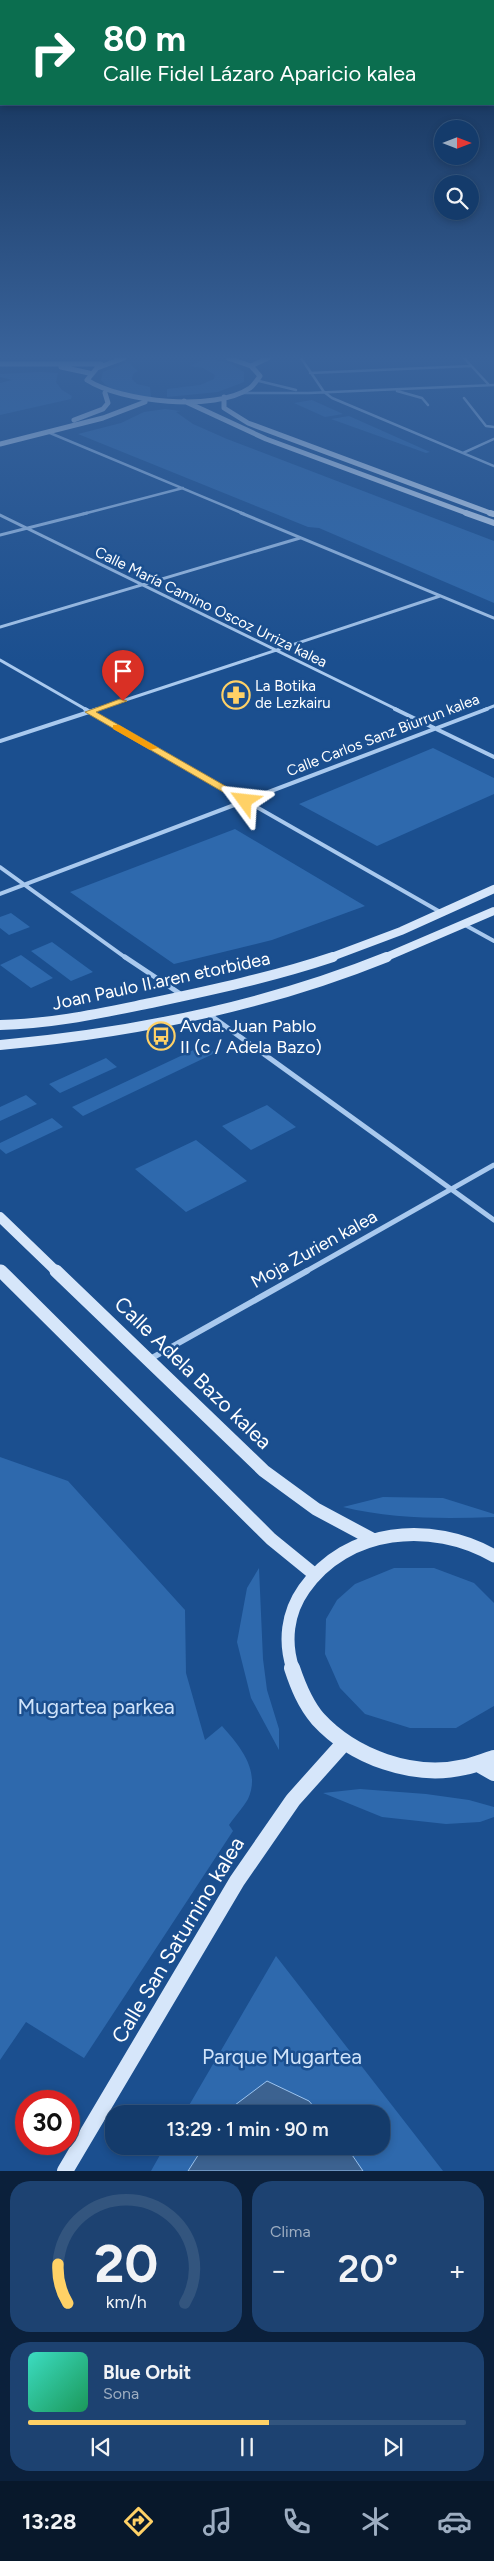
<!DOCTYPE html>
<html lang="es">
<head>
<meta charset="utf-8">
<style>
	:root { --surface:#143b6b; --page:#1d4271; --text:#f1f3f6; --muted:#9dadc1; --line:#33557e; --accent:#ffd166 }
	body { margin:0; font-family:Figtree,sans-serif; background:var(--page); color:var(--text); height:100vh; display:flex; flex-direction:column; font-size:19px; white-space:nowrap }
	* { box-sizing:border-box; margin:0 }
	p { font-size:16px; color:var(--muted) }
	.icon { flex:none; width:28px; height:28px; fill:none; stroke:currentColor; stroke-width:2; stroke-linecap:round; stroke-linejoin:round }
	.map { position:relative; height:2171px; overflow:hidden }
	.side { display:flex; flex-direction:column; gap:10px; padding:10px; background:#0b203b; flex:1 }
	.side>* { flex:none }
	.top-card { position:absolute; left:0px; top:0px; width:495px; height:105px; box-shadow:0 2px 8px #0003,0 0 0 1px var(--line); background:#0b6e4f; color:#fff; overflow:hidden }
	.needle { width:32px; rotate:90deg }
	.tools { position:absolute; left:434px; top:120px; display:grid; gap:10px }
	.tools a { display:grid; place-items:center; width:45px; height:45px; border-radius:50%; background:var(--surface); box-shadow:0 2px 8px #0003,0 0 0 1px var(--line); font-size:25px }
	.speed { position:absolute; left:15px; top:2090px; display:flex; gap:10px; font-size:25px; font-weight:700; text-align:center }
	.speed>* { display:grid; place-content:center; width:65px; height:65px; border-radius:50%; background:var(--surface); box-shadow:0 2px 8px #0003,0 0 0 1px var(--line); line-height:1 }
	.speed .limit { border:8px solid #d22; background:#fff; color:#111 }
	.pin { position:absolute; display:grid; place-items:center; width:42px; height:42px; color:#fff; margin:-51px -21px; border-radius:50% 50% 50% 0; rotate:-45deg; box-shadow:0 0 5px #0007 }
	.pin .icon { rotate:45deg }
	.me { position:absolute; width:55px; margin:-28px; rotate:300deg; stroke-linejoin:round; filter:drop-shadow(0 0 4px #0008) }
	.turn { display:flex; align-items:center; gap:18px; height:105px; padding:0 20px; font-size:22px }
	.turn .icon { width:65px; height:65px; stroke-width:2.5 }
	.turn b { display:block; font-size:35px; line-height:42px }
	.big { font-size:38px; font-weight:600; line-height:1.1 }
	.side .tile { flex:1; display:flex; flex-direction:column; justify-content:center; gap:8px; min-width:0; padding:0 18px; border-radius:20px; background:var(--page) }
	.side .dial { align-items:center; gap:0 }
	.dial svg { height:130px; overflow:visible; fill:none; stroke:var(--line); stroke-width:7; stroke-linecap:round; text-anchor:middle }
	.dial text { fill:var(--text); stroke:none }
	.song { display:flex; align-items:center; gap:15px }
	.cover { width:60px; height:60px; border-radius:8px; background:linear-gradient(135deg,hsl(170 70% 55%),hsl(150 70% 35%)) }
	.played { height:5px; border-radius:2px; background:linear-gradient(90deg,var(--accent) 55%,var(--line) 55%) }
	.keys { display:flex; justify-content:space-around; direction:ltr }
	.heat { display:flex; justify-content:space-between; align-items:center; font-size:28px; direction:ltr }
	.side .tiles { flex:1; display:grid; gap:10px; grid-template-columns:1fr 1fr }
	.tile:last-child { grid-column:span 2 }
	.trip { position:absolute; left:105px; top:2105px; width:285px; height:50px; border-radius:20px; background:var(--surface); box-shadow:0 2px 8px #0003,0 0 0 1px var(--line); font-weight:600; line-height:50px; text-align:center }
	.dock { display:flex; height:80px; justify-content:space-around; align-items:center; background:#08182b; color:var(--muted) }
	.dock .icon { width:35px; height:35px }
	.dock .current { color:var(--accent) }
	.dock b { font-size:22px; color:var(--text) }
	.map>svg:first-child { display:block }
</style>
</head>
<body>
<div class="map">
<svg width="494" height="2171" viewBox="0 0 494 2171">
	<rect width="100%" height="100%" fill="#1b4f8f"/>
	<!-- green -->
	<path fill="#2e69ad" d="M208,358l23,6 13,8v10l-26,10 -51,5v-8l33,-4 14,-6 1,-4 -12,-7 -14,-2z
		M128,362l10,9 -5,3 -1,5 5,5 13,3 1,10c-16,-2 -39,-3 -50,-17l2,-8z
		M40,372l18,1 -2,9 6,8 10,6 -1,3 -71,16v-32l12,-3 -12,-3v-3z
		M312,400l31,14 -18,3 -31,-14z
		M165,409l16,2 -5,1 17,12 34,15 267,102v62l-175,-75 -11,-1 -230,-93 43,-11 23,-11z
		M349,416l81,36 -4,1 -95,-34z
		M433,748l61,30v16l-117,52 -78,-42z
		M235,829l130,77 -93,34 -98,24 -104,-72z
		M11,913l19,14 -21,8 -9,-7v-11z
		M52,942l41,30 -22,9 -40,-30z
		M21,955l32,23 -22,10 -31,-23z
		M204,1045l11,8 -132,63 -11,-9z
		M106,1058l11,9 -57,26 -11,-9z
		M26,1095l11,9 -37,17v-14z
		M267,1105l29,22 -45,23 -29,-24z
		M52,1118l11,9 -57,27 -6,-5v-6z
		M196,1140l51,41 -61,31 -51,-43z
		M0,1457l68,24 117,129 1,63 19,67 17,-14c18,20 39,45 26,73 -5,9 -13,17 -19,26l4,6 -149,227 -58,-36 -26,38z
		M383,1497l60,1 51,16v3c-50,2 -102,2 -151,-10z
		M259,1568l4,91 4,31 12,39v21l-28,-52 -14,-56 10,-54z
		M394,1568h40l40,15 20,20v103l-38,22h-46l-45,-14 -25,-26 -15,-34 1,-35 11,-19 18,-16z
		M360,1789l66,5 43,6 25,7v10l-14,5 -34,2 -64,-7 -59,-24z
		M276,1956l167,215h-292l14,-25h216v-32h-197z"/>
	<!-- water -->
	<path fill="#3c6290" stroke="#9cc4f0" d="M267,2081l42,20 11,13h-97z
		M204,2146h142l17,25h-175z"/>
	<g fill="none" stroke-linecap="round" stroke-linejoin="round">
		<!-- street-far4 -->
		<path stroke="#a9c9ee" stroke-width="2.5" d="M301,358l23,34 8,6 162,68
			M464,358l25,27
			M310,373l161,-7
			M259,381l37,9
			M397,391l25,7 6,7
			M240,393h69l185,-8
			M464,398l22,28 8,1
			M50,433l194,81
			M463,453l31,-14
			M83,514l100,-26"/>
		<!-- street-far3 -->
		<path stroke="#a9c9ee" stroke-width="3" d="M241,513l253,105
			M0,515l398,195
			M0,535l87,-22
			M0,627l300,-89
			M0,660l87,50
			M95,710l345,-114
			M484,710l10,-4"/>
		<!-- street-far2 -->
		<path stroke="#a9c9ee" stroke-width="4" d="M85,709l357,204
			M395,709l99,48
			M0,741l98,-32
			M0,867l126,91
			M0,894l487,-185
			M465,925l29,16"/>
		<!-- street-far1 -->
		<path stroke="#a9c9ee" stroke-width="5" d="M125,957l57,38
			M207,1013l287,207
			M305,1272l189,-107"/>
		<!-- street -->
		<path stroke="#a9c9ee" stroke-width="6" d="M150,1359l157,-88"/>
		<!-- secondary-far5 -->
		<path stroke="#d6e6fa" stroke-width="5" d="M124,358l-27,10 -10,12c34,22 128,32 163,8 4,-3 7,-8 10,-12l-9,-10 -23,-8
			M0,364h101
			M251,366l17,-8
			M61,367l28,6
			M224,397v11l24,15 245,91
			M184,401l82,38 203,75
			M74,420l29,-11 5,-6 -3,-10
			M0,444l103,-26 42,-16"/>
		<!-- secondary-far4 -->
		<path stroke="#d6e6fa" stroke-width="6" d="M466,513l28,10
			M490,513l4,1"/>
		<!-- secondary-far3 -->
		<path stroke="#d6e6fa" stroke-width="8" d="M329,958l72,-27 93,-42
			M384,958l110,-47"/>
		<!-- secondary-far2 -->
		<path stroke="#d6e6fa" stroke-width="10" d="M0,1025c52,-1 101,-12 151,-22 61,-13 122,-26 182,-46
			M0,1045c133,-12 263,-38 387,-88
			M0,1217l57,55
			M0,1270l2,2"/>
		<!-- secondary-far1 -->
		<path stroke="#d6e6fa" stroke-width="13" d="M1,1271l270,268 43,35
			M56,1271l208,200 52,38 56,30
			M293,1669c-9,-27 -6,-56 11,-80 42,-61 128,-69 190,-33"/>
		<!-- secondary -->
		<path stroke="#d6e6fa" stroke-width="16" d="M292,1668c6,18 13,36 26,51 35,38 95,60 147,48 10,-2 19,-6 29,-9
			M480,1765l14,8
			M65,2171l172,-290 56,-81 51,-57"/>
	</g>
	<!-- sky -->
	<linearGradient id="sky" x2="0" y2="1"><stop stop-color="#0f2b4f"/><stop offset="0.54" stop-color="#39639b"/><stop offset="1" stop-color="#39639b" stop-opacity="0"/></linearGradient>
	<rect width="494" height="662" fill="url(#sky)"/>
	<!-- route -->
	<path fill="#ffd166" stroke="#a68842" d="M120,699l7,2 -31,11 152,87v4h-6l-157,-91z"/>
	<!-- slow -->
	<path fill="#f59e0b" d="M113,725h6l39,23 -8,2 -37,-21z"/>
	<!-- icons -->
	<defs>
		<g id="pharmacy-ring" transform="scale(1.4375)"><circle r="9.5" fill="#1b4f8f" stroke="#ffd166" stroke-width="1.5"/><path d="M-2-6h4v4h4v4h-4v4h-4v-4h-4v-4h4Z" fill="#ffd166"/></g>
		<g id="bus-ring" transform="scale(1.4375)"><circle r="9.5" fill="#1b4f8f" stroke="#ffd166" stroke-width="1.5"/><path d="M-5-6H5V4H4V6H2V4H-2V6H-4V4H-5ZM-3.5-4V0h7V-4ZM-3.5 1.2v1.5H-2V1.2ZM2 1.2v1.5H3.5V1.2Z" fill="#ffd166"/></g>
	</defs>
	<g fill-rule="evenodd">
		<use href="#pharmacy-ring" x="236" y="695"/>
		<use href="#bus-ring" x="161" y="1036"/>
	</g>
	<g text-anchor="middle" stroke-width="5" stroke-linejoin="round" paint-order="stroke">
		<!-- far-street labels -->
		<g font-size="15" fill="#fff" stroke="#1b4f8f">
			<text transform="translate(211 607) rotate(26)" y="5">Calle María Camino Oscoz Urriza kalea</text>
			<text transform="translate(383 735) rotate(-21)" y="5">Calle Carlos Sanz Biurrun kalea</text>
		</g>
		<!-- far-poi labels -->
		<g font-size="15" fill="#fff" stroke="#1b4f8f" text-anchor="start">
			<text x="255" y="691">La Botika<tspan x="255" dy="17">de Lezkairu</tspan></text>
		</g>
		<!-- street labels -->
		<g font-size="18" fill="#fff" stroke="#1b4f8f">
			<text transform="translate(161 981) rotate(-12)" y="6">Joan Paulo II.aren etorbidea</text>
			<text transform="translate(314 1249) rotate(-29)" y="6">Moja Zurien kalea</text>
		</g>
		<!-- poi labels -->
		<g font-size="18" fill="#fff" stroke="#1b4f8f" text-anchor="start">
			<text x="180" y="1032">Avda. Juan Pablo<tspan x="180" dy="21">II (c / Adela Bazo)</tspan></text>
		</g>
		<!-- near-street labels -->
		<g font-size="21" fill="#fff" stroke="#1b4f8f">
			<text transform="translate(193 1373) rotate(44)" y="7">Calle Adela Bazo kalea</text>
			<text transform="translate(178 1940) rotate(-59)" y="7">Calle San Saturnino kalea</text>
		</g>
		<!-- near-park labels -->
		<g font-size="21" fill="#cfe3fa" stroke="#1b4f8f">
			<text x="96" y="1714">Mugartea parkea</text>
			<text x="282" y="2064">Parque Mugartea</text>
		</g>
	</g>
</svg>
<div class="tools">
<a><svg class="needle" viewBox="-14 -14 28 28"><path d="M0-13l5 13h-10z" fill="#e53935"/><path d="M0 13l5-13h-10z" fill="#9dadc1"/></svg></a>
<a><svg class="icon" aria-label="search" viewBox="0 0 24 24"><circle cx="10" cy="10" r="6"/><path d="M15 15l6 6"/></svg></a>
</div>
<div class="speed"><div class="limit">30</div></div>
<div class="pin" style="left:123px;top:701px;background:#d93025"><svg class="icon" aria-label="arrive" viewBox="0 0 24 24"><path d="M6 21V4h12l-3 4 3 4H6"/></svg></div>
<svg class="me" style="left:245px;top:801px" viewBox="-20 -20 40 40"><path d="M0-17L14 15 0 8-14 15z" fill="#ffd166" stroke="#fff" stroke-width="4"/></svg>
<div class="trip">13:29 · 1 min · 90 m</div>
<div class="top-card">
<div class="turn"><svg class="icon" aria-label="right" viewBox="0 0 24 24"><path d="M7 20v-9h11M14 6l5 5-5 5"/></svg><div><b>80 m</b>Calle Fidel Lázaro Aparicio kalea</div></div>
</div>
</div>
<section class="side">
<div class="tiles">
<div class="tile dial"><svg viewBox="0 0 100 80">
<path d="M14 69A42 42 0 1 1 86 69"/>
<path d="M14 69A42 42 0 0 1 8 45" stroke="#ffd166"/>
<text x="50" y="56" font-size="32" font-weight="700">20</text>
<text x="50" y="72" font-size="11">km/h</text>
</svg></div>
<div class="tile"><p>Clima</p>
<div class="heat"><a>−</a><b class="big">20°</b><a>+</a></div>
</div>
<div class="tile">
<div class="song"><i class="cover"></i><div><b>Blue Orbit</b><p>Sona</p></div></div>
<div class="played"></div>
<div class="keys"><svg class="icon" aria-label="previous" viewBox="0 0 24 24"><path d="M18 5L8 12l10 7zM5 5v14"/></svg><svg class="icon" aria-label="pause" viewBox="0 0 24 24"><path d="M8 5v14M16 5v14"/></svg><svg class="icon" aria-label="next" viewBox="0 0 24 24"><path d="M6 5l10 7-10 7zM19 5v14"/></svg></div>
</div>
</div>
</section>
<nav class="dock">
<b>13:28</b>
<svg class="icon current" aria-label="directions" viewBox="0 0 24 24"><path d="M12 3l9 9-9 9-9-9zM9 14v-3h6M13 9l2 2-2 2"/></svg>
<svg class="icon" aria-label="music" viewBox="0 0 24 24"><path d="M9 18V5l10-2v13"/><circle cx="6" cy="18" r="3"/><circle cx="16" cy="16" r="3"/></svg>
<svg class="icon" aria-label="phone" viewBox="0 0 24 24"><path d="M5 4h4l2 5-3 2q2 4 5 5l2-3 5 2v4C11 20 4 13 5 4z"/></svg>
<svg class="icon" aria-label="climate" viewBox="0 0 24 24"><path d="M12 3v18M4 7l16 10M4 17L20 7"/></svg>
<svg class="icon" aria-label="car" viewBox="0 0 24 24"><path d="M5 17H2v-5l4-1 3-4h7l3 4 3 1v5h-3M9 17h6M6 11h13"/><circle cx="7" cy="17" r="2"/><circle cx="17" cy="17" r="2"/></svg>
</nav>
</body>
</html>
